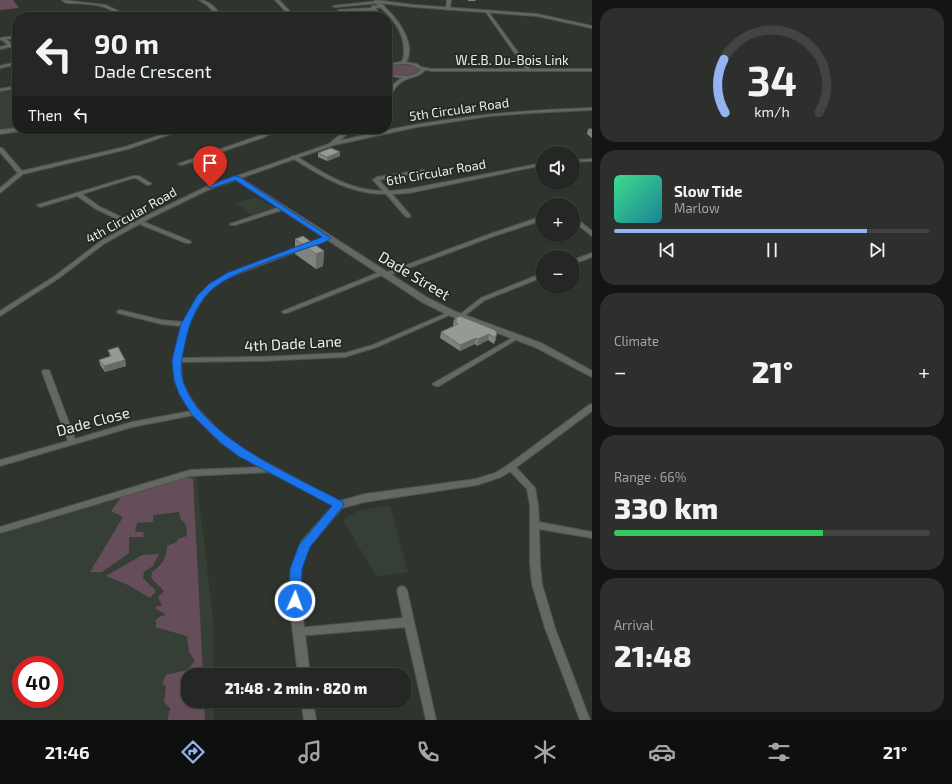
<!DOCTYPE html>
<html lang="en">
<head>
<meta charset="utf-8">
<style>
	:root { --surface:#242723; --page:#2c2f2b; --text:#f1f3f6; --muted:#a3a5a6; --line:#414441; --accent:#95b2f1 }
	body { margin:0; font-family:"Exo 2",sans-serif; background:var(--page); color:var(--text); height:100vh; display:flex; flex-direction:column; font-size:15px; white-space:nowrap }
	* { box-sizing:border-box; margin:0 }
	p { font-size:13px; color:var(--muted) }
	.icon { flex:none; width:22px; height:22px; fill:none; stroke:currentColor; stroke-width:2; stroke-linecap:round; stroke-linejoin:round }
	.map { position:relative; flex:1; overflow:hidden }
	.sheet { display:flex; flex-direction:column; gap:8px; padding:8px; background:#141513; width:360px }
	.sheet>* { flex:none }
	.top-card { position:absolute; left:12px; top:12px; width:380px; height:122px; border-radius:16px; box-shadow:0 1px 3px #0004,0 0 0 1px var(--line); background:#242723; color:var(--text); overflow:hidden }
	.buttons { position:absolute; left:536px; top:146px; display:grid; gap:8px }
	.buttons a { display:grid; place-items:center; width:44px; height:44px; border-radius:50%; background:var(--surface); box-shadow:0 1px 3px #0004,0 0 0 1px var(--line); font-size:20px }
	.speed { position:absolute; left:12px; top:656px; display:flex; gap:8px; font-size:20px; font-weight:700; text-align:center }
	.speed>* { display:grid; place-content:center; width:52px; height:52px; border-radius:50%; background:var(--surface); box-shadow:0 1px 3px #0004,0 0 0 1px var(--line); line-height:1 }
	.speed .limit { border:6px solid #d22; background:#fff; color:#111 }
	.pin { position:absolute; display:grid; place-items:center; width:34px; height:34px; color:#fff; margin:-41px -17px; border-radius:50% 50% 50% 0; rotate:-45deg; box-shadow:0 0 4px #0007 }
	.pin .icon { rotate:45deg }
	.me { position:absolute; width:44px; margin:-22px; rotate:2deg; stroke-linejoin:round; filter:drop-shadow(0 0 3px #0008) }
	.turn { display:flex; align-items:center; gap:14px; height:84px; padding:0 16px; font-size:18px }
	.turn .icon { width:52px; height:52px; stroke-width:2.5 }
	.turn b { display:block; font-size:28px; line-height:34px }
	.then { display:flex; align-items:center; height:38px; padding:0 16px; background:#0003; gap:8px; font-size:15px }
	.big { font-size:30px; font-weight:800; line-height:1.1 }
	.sheet .tile { flex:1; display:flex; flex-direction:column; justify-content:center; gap:6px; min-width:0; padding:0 14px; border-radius:16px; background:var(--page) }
	.sheet .dial { align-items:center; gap:0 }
	.dial svg { height:104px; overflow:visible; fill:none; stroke:var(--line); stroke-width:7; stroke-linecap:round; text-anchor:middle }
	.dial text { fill:var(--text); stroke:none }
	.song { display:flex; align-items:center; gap:12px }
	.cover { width:48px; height:48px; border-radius:6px; background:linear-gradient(135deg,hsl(150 70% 55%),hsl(190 70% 35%)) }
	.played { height:4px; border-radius:2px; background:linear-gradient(90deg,var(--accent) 80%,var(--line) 80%) }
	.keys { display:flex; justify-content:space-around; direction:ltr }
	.heat { display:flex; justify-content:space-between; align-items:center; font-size:22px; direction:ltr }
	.charge { height:6px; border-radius:3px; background:linear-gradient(90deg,#34c759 66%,var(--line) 0) }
	.trip { position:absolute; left:181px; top:668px; width:230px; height:40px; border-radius:16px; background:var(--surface); box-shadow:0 1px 3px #0004,0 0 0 1px var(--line); font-weight:800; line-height:40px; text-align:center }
	.tab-bar { display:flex; height:64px; justify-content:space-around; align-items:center; background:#0e100e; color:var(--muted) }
	.tab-bar .icon { width:28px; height:28px }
	.tab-bar .current { color:var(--accent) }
	.tab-bar b { font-size:18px; color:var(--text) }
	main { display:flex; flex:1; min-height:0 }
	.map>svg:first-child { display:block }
</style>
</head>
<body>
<main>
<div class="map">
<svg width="592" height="720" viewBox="0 0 592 720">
	<rect width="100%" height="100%" fill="#30342f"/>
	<!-- built -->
	<path fill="#363f36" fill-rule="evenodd" d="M17,88v40l-17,3v-40z
		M257,197l17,11 -22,7 -17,-12z
		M196,475l17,143 1,57h-26v26h26v19h-214v-187l182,-57zM21,665h34v34h-34z
		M390,505l18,67 -31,5 -34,-57 15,-9z"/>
	<!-- green -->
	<path fill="#664d5a" d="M0,0h13l6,8 -19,2z
		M398,64l19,3 4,4c-11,6 -21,6 -34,2v-7z
		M186,477l7,2 10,196h-15v26h16l1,19h-37l1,-9 2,-2 -7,-7 2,-16 -4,-2 4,-9 21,-5 8,-9 -6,-9 -2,-16 -32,-9 2,-3 -2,-3 4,-4 6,-2 -1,-2 -8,-4v-3h6l-4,-9 6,-6 -13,-13 1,-6c10,-7 15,-14 15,-26l10,-4 1,-3 9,-3 -1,-11 -6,-7 -1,-6 -26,3v7l-16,1 -2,9h9l-1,5h-14v16l-27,19h-12l33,-55 -12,-6 12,-16 20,-4z
		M159,554l-6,12 -9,6 -1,6 13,13 -6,7 -22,-13 -22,-9 36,-21z"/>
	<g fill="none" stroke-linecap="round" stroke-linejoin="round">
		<!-- minor casing -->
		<g stroke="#4f524e" stroke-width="2">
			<path id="minor" d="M62,0l43,5 13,6 6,6h-4c-14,-15 -35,-13 -54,-14z
				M275,0h4l16,17h-4z
				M447,0h4l-1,9 -2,1 -2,-1z
				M379,1l-1,2 -43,4 -2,-1z
				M384,5v2l-9,1 6,7 -3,2h-30l29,-2 -3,-5 -34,1 -2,-1 34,-2 -1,-1 2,-1z
				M487,10l43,59h62v2h-160l-12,-2v-2h1l11,2h94l-41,-58z
				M17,36v2l-11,1 11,10v3l-7,-5 -10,2v-2l8,-2 -6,-5h-2v-2z
				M17,62v2l-17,4v-2z
				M17,86v2l-17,3v-2z
				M179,129h6l-57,20 -105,25 -23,19v-5l18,-15 -18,-21v-4h2l20,23 103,-24z
				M275,129h6l-19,9 -80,27 -4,-1 80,-28z
				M292,156h4c27,17 54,35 87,35l-10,-11 4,-3 46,-7 2,1v1l-46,8 10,11h2l18,-2 134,-26v2l-134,28 -17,1 18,21v2h-4l-20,-23c-37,0 -63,-17 -94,-36z
				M592,159v2l-19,1v-2z
				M133,176h6l13,8 -5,1 -11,-7h-3l-51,16 18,13 36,17v2h-4l-36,-17 -19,-13 -37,11 -3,-2z
				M283,206l2,1v2l-50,16h-4l-1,-1z
				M543,216v4l-49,16 -107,40 -2,1 -3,-2 -95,38h-4l-1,-1 1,-1 97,-39 2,-1 3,2 105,-39z
				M573,216l19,15v5l-19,-15z
				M139,220l51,21 1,1 -1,1h-4l-49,-20v-2z
				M328,236l2,1v2l-98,37 -18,10 -10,11 -16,27 -7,34 80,-1 84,-4 28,-8 76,-33h4l1,1 -77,34 -32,10 -84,4 -80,1 1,18 6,14 11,16 28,29 18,12 97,52 1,2 -1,2 -3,1 -3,-1 -65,-35 -81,4 -190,57v-6l190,-57 71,-3 -22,-12 -18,-12 -27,-28 -62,12 -132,39v-6l68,-19 -26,-69 1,-2h6l1,2 25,67 57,-17 59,-11c-6,-10 -13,-19 -16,-30 -5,-18 2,-38 6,-55l-20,-2 -43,-11 -1,-1 1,-1 2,-1 41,10 22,2 16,-27 11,-11 18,-10z
				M592,253v4l-19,7v-4z
				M543,273v4l-58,23 -22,17 -2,1 -3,-2 23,-18z
				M517,335l2,1 1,1 -1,1 -80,48h-3l-4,-2z
				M511,464l3,1 21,23 3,17 1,17 53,10v6l-53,-9 1,35 2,20 13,44 35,92h-10l-35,-92 -13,-44 -2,-20v-59l-3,-16 -19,-20 -1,-2 1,-2z
				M402,586l3,1 2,3 29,130h-10l-21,-93 -107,9 -4,-1 -1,-3 1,-3 4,-1 105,-10 -6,-28 2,-3z"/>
		</g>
		<!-- tertiary casing -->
		<g stroke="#4f524e" stroke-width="2">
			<path id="tertiary" d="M199,0c10,0 18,10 24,17h-4l-12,-12z
				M375,0l39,5 123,9 55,12v2l-55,-12 -123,-9 -34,-4c14,11 38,40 26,59l11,2 8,6c-7,9 -17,6 -25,13 -5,4 -8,11 -13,14 0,-8 8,-15 15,-19l-15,-3v-2c11,3 25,6 34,-3 -10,-8 -23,-7 -34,-4v-2c4,-1 13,-1 15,-3 2,-3 2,-7 2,-10 0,-22 -14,-35 -29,-49z
				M592,108v2l-62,3 -40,3 -73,11 -83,18 -93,33 187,120 26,13 87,32 51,28v6l-57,-30 -87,-32 -26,-13 -186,-122 -24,8 -60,29 -47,26 -46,35 -59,38v-5l55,-35 46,-35 47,-26 60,-29 121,-42 18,-15h6l-14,12c84,-21 166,-31 253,-33z
				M17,128l7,1 -3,2 -21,3v-4z
				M592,404v7l-78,58 -13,8 -24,8 -112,17 -23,6 -33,39 -8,22v32l9,74h-12l-9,-74 2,-32 10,-27 35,-40 29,-8 111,-15 19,-6 13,-8 81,-60z
				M301,701h12l3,19h-12z"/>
		</g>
		<!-- minor -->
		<use href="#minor" fill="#636863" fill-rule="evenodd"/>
		<!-- tertiary -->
		<use href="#tertiary" fill="#636863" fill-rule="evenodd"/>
	</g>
	<!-- wall -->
	<path fill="#808480" d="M468,0h8l-1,1h-7z
		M588,129h4v9l-5,-4z
		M340,152v4l-13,5 -9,-4v-4z
		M295,239l29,12 -1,15 -7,3 -21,-15z
		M454,319l41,11 1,9 -2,5 -6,-4 -11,6 -2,-2 -15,7 -20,-13 1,-6 13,-6 -1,-1z
		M108,350l17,10 1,6 -21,6 -5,-7 -1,-5 11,-3z"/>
	<!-- shaded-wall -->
	<path fill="#686c68" d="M340,152v4l-13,5v-4z
		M324,251l-1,15 -7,3v-15z
		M497,333l-1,6 -2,5 1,-6z
		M489,334l-1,6 -11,6 1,-7z
		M476,338l-1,6 -15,7v-6z
		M125,360l1,6 -21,6 -1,-6z"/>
	<!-- building -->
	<path fill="#959a95" stroke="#686c68" d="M588,129h4v4z
		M331,148l9,4 -13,5 -9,-4z
		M303,236l21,15 -8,3 -21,-15z
		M460,316l35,14 2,3 -2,5 -6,-4 -11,5 -2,-1 -16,7 -19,-13 17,-8 -3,-2 2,-2 -3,-1z
		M118,347l7,13 -21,6 -5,-6 12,-4 -3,-6z"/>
	<!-- route -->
	<path fill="#1a73e8" stroke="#114b97" d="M234,176h4l93,62c-6,6 -19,8 -27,11 -27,10 -67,21 -89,38 -16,12 -25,34 -29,52 -3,14 -7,28 -3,42 17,56 111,95 160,121l1,3 -34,42 -8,22 -1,32 -1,4 -5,1 -4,-1 -2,-4 1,-32 9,-24 33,-39 -94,-50 -17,-13 -29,-28 -13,-21 -5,-14 -2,-20 9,-36 16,-28 12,-12 18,-11 95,-36 -87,-57 -22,8 -6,-1z"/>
	<g text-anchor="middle" stroke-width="4" stroke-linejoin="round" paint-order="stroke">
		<!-- far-street labels -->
		<g font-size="13" fill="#eceeeb" stroke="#262a26">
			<text x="512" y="65">W.E.B. Du-Bois Link</text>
			<text transform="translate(459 109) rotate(-8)" y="5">5th Circular Road</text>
			<text transform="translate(436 172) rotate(-10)" y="5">6th Circular Road</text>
			<text transform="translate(131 215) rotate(-29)" y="5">4th Circular Road</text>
		</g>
		<!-- street labels -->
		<g font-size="15" fill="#eceeeb" stroke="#262a26">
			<text transform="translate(414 276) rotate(31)" y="5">Dade Street</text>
			<text transform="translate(293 344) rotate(-3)" y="5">4th Dade Lane</text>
			<text transform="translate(93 422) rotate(-15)" y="5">Dade Close</text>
		</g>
	</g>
</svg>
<div class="buttons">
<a><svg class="icon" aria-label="sound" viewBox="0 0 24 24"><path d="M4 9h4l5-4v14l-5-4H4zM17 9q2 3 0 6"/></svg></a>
<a>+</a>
<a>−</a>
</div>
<div class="speed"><div class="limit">40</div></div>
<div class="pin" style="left:210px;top:187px;background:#d93025"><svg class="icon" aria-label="arrive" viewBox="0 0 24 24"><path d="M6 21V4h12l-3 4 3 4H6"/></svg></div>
<svg class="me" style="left:295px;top:601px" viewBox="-20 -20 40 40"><circle r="17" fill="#1a73e8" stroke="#fff" stroke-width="3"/><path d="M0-11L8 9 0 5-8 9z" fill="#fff"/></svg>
<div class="trip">21:48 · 2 min · 820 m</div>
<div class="top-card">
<div class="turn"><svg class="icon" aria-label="left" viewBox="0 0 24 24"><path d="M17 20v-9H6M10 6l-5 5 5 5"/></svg><div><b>90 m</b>Dade Crescent</div></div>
<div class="then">Then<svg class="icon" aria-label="left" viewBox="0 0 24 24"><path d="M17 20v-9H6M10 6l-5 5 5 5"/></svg></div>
</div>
</div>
<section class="sheet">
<div class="tile dial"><svg viewBox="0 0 100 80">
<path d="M14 69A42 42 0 1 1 86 69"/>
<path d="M14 69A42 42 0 0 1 13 28" stroke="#95b2f1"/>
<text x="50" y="56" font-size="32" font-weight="700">34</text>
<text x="50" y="72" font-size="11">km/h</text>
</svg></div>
<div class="tile">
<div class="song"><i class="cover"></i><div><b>Slow Tide</b><p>Marlow</p></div></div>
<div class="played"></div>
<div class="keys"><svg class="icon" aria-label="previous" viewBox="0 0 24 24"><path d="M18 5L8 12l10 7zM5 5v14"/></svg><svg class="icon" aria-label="pause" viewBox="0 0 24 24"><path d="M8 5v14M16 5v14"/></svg><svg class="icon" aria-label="next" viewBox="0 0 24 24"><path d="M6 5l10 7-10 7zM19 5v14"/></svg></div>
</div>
<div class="tile"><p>Climate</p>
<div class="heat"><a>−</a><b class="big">21°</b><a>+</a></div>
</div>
<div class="tile"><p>Range · 66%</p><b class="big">330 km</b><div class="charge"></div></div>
<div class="tile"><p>Arrival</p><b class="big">21:48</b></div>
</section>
</main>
<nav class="tab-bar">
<b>21:46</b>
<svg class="icon current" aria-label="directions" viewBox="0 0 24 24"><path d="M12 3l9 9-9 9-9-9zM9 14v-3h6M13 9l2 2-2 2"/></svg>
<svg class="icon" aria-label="music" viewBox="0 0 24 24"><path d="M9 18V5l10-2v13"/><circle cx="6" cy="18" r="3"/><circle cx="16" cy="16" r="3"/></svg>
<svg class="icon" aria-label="phone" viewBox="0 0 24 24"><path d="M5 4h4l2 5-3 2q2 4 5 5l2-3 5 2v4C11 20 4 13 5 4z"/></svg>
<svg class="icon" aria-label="climate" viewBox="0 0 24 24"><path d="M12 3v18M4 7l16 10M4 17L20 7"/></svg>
<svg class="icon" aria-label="car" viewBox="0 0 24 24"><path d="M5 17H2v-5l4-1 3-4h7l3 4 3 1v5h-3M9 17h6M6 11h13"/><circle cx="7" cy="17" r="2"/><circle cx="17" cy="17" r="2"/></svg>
<svg class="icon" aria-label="filters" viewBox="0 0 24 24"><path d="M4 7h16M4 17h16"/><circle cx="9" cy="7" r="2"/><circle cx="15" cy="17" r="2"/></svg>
<b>21°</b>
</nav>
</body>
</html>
